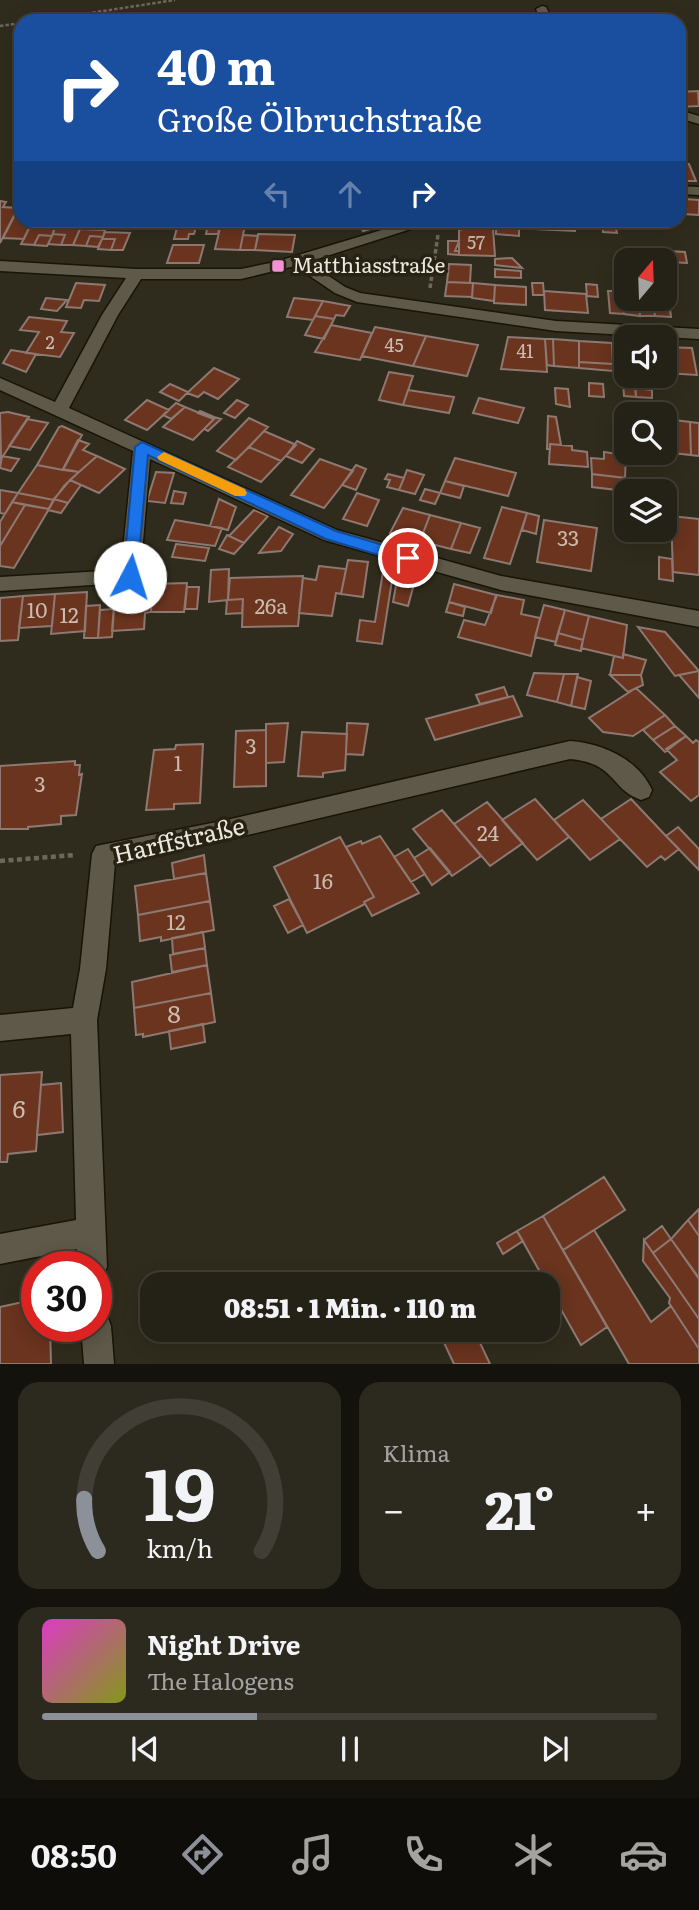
<!DOCTYPE html>
<html lang="de">
<head>
<meta charset="utf-8">
<style>
	:root { --surface:#242116; --page:#2c291f; --text:#f1f3f6; --muted:#a3a3a1; --line:#413e35; --accent:#8c9099 }
	body { margin:0; font-family:Literata,serif; background:var(--page); color:var(--text); height:100vh; display:flex; flex-direction:column; font-size:26px; white-space:nowrap }
	* { box-sizing:border-box; margin:0 }
	p { font-size:23px; color:var(--muted) }
	.icon { flex:none; width:38px; height:38px; fill:none; stroke:currentColor; stroke-width:2; stroke-linecap:round; stroke-linejoin:round }
	.map { position:relative; height:1364px; overflow:hidden }
	.sheet { display:flex; flex-direction:column; gap:18px; padding:18px; background:#14120c; flex:1 }
	.sheet>* { flex:none }
	.guide { position:absolute; left:14px; top:14px; width:672px; height:214px; border-radius:21px; box-shadow:0 4px 18px #0003,0 0 0 2px var(--line); background:#1a4fa0; color:#fff; overflow:hidden }
	.needle { width:46px; rotate:19deg }
	.buttons { position:absolute; left:614px; top:248px; display:grid; gap:14px }
	.buttons a { display:grid; place-items:center; width:63px; height:63px; border-radius:14px; background:var(--surface); box-shadow:0 4px 18px #0003,0 0 0 2px var(--line); font-size:35px }
	.speed { position:absolute; left:21px; top:1251px; display:flex; gap:14px; font-size:35px; font-weight:700; text-align:center }
	.speed>* { display:grid; place-content:center; width:91px; height:91px; border-radius:50%; background:var(--surface); box-shadow:0 4px 18px #0003,0 0 0 2px var(--line); line-height:1 }
	.speed .limit { border:10px solid #d22; background:#fff; color:#111 }
	.pin { position:absolute; display:grid; place-items:center; width:60px; height:60px; color:#fff; margin:-30px; border:4px solid #fff; border-radius:50%; box-shadow:0 2px 7px #0007 }
	.me { position:absolute; width:77px; margin:-38px; rotate:5deg; stroke-linejoin:round; filter:drop-shadow(0 0 5px #0008) }
	.turn { display:flex; align-items:center; gap:24px; height:147px; padding:0 28px; font-size:32px }
	.turn .icon { width:91px; height:91px; stroke-width:2.5 }
	.turn b { display:block; font-size:49px; line-height:60px }
	.lanes { display:flex; align-items:center; height:66px; padding:0 28px; background:#0003; justify-content:center; gap:35px; direction:ltr }
	.lanes .off { opacity:.35 }
	.big { font-size:52px; font-weight:800; line-height:1.1 }
	.sheet .card { flex:1; display:flex; flex-direction:column; justify-content:center; gap:10px; min-width:0; padding:0 24px; border-radius:21px; background:var(--page) }
	.sheet .dial { align-items:center; gap:0 }
	.dial svg { height:182px; overflow:visible; fill:none; stroke:var(--line); stroke-width:7; stroke-linecap:round; text-anchor:middle }
	.dial text { fill:var(--text); stroke:none }
	.song { display:flex; align-items:center; gap:21px }
	.cover { width:84px; height:84px; border-radius:10px; background:linear-gradient(135deg,hsl(310 70% 55%),hsl(70 70% 35%)) }
	.played { height:7px; border-radius:4px; background:linear-gradient(90deg,var(--accent) 35%,var(--line) 35%) }
	.keys { display:flex; justify-content:space-around; direction:ltr }
	.heat { display:flex; justify-content:space-between; align-items:center; font-size:38px; direction:ltr }
	.sheet .tiles { flex:1; display:grid; gap:18px; grid-template-columns:1fr 1fr }
	.card:last-child { grid-column:span 2 }
	.trip { position:absolute; left:140px; top:1272px; width:420px; height:70px; border-radius:21px; background:var(--surface); box-shadow:0 4px 18px #0003,0 0 0 2px var(--line); font-weight:800; line-height:70px; text-align:center }
	.tab-bar { display:flex; height:112px; justify-content:space-around; align-items:center; background:#0e0d09; color:var(--muted) }
	.tab-bar .icon { width:49px; height:49px }
	.tab-bar .selected { color:var(--accent) }
	.tab-bar b { font-size:32px; color:var(--text) }
	.map>svg:first-child { display:block }
</style>
</head>
<body>
<div class="map">
<svg width="699" height="1364" viewBox="0 0 699 1364">
	<rect width="100%" height="100%" fill="#302c1d"/>
	<!-- building -->
	<path fill="#6a341e" stroke="#8d7972" stroke-width="2" d="M698,91l1,15 -20,1v-15z
		M679,164h10l7,17h-17z
		M685,199l14,1v15l-16,-1 -1,-5h5z
		M0,201l6,1 -3,5 15,1 -18,35z
		M19,207l2,13 37,1 -4,8 -25,-1 -5,11 -21,-1z
		M179,220h19l-4,14h-5l-1,5h-14z
		M209,220h12l-3,14h-12z
		M222,220h24l-6,30 -25,-1z
		M357,220h18l2,7 -14,4z
		M533,220h42v11l-41,-2z
		M614,220l3,13 -14,-1 -1,-8 2,-4z
		M628,220h39l1,6h-38z
		M496,222l23,1v13l-23,-2z
		M55,227l25,2 -7,16h-12l4,-10 -12,-1z
		M29,228l25,1 -2,7 -13,-1 -5,10 -13,-1z
		M467,228l26,1 2,27 -36,-1v-25z
		M80,229l25,1 -2,7 -13,-1 -4,10 -13,-1z
		M105,232l25,1 -7,17h-12l4,-11h-13z
		M53,234l12,1 -4,10 -13,-1z
		M258,234l37,1 -3,17 -37,-2z
		M39,235l13,1 -5,10 -13,-1z
		M243,235l15,1 -3,14h-15z
		M90,236l13,1 -5,10 -12,-1z
		M102,239h13l-4,11 -13,-1z
		M448,241h11l-4,10h4v4l-11,-1z
		M173,245h31l-5,18h-32z
		M637,249l14,1 1,11h-14z
		M651,250l34,2 2,11 -35,-2z
		M512,258l10,10 -27,-3v-6z
		M449,264l22,1 -1,18 -23,-1z
		M495,269l26,2v7l-26,-1z
		M447,282l26,1 -1,14 -27,-1z
		M76,283l29,2 -6,16 -15,-1 -3,8 -15,-1z
		M473,283l22,2 -1,16 -22,-3z
		M532,283h11l1,12h-11z
		M586,284l11,1 1,12 -11,-1z
		M495,285l31,2v18l-32,-2z
		M544,291l42,3 2,19 -43,-3z
		M608,291h14l2,23 -14,-1z
		M622,291l4,1v7h13l1,17 -16,-2z
		M665,294h3l3,23 -16,-1 -2,-17h12z
		M46,298l21,2 -10,11 -16,-2z
		M294,298l29,3 -10,19 -26,-3z
		M639,299h14l2,17h-15z
		M323,301l27,5 -6,10 -8,-1 -2,4 -19,-3z
		M315,316l19,3 -10,20 -19,-4z
		M29,317l38,4 -6,11 13,1 -14,24 -34,-4 13,-21 -19,-2z
		M331,325l41,8 -12,27 -45,-8z
		M375,327l51,9 -13,30 -51,-10z
		M426,336l52,9 -11,31 -54,-10z
		M508,337l37,2 2,33 -46,-3z
		M545,339h8l1,27 -7,-1z
		M553,339l26,2v27l-25,-2z
		M579,341l33,2 1,21 -34,-2z
		M612,343l9,1 2,21 -10,-1z
		M665,347l27,1 5,27 -32,-2z
		M11,350l25,4 -10,18 -23,-9z
		M579,362l34,2v7l-34,-3z
		M214,368l25,11 -21,20 -14,-7 -6,5 -11,-4z
		M389,372l24,4 -10,29 -24,-5z
		M623,380l12,1 1,16 -12,-1z
		M589,383l14,1 1,13 -15,-1z
		M170,384l18,8 -9,9 -19,-9z
		M555,388l13,1 2,18 -14,-3z
		M635,388l17,2v8l-16,-1z
		M408,390l46,7 -5,16 -46,-8z
		M479,398l45,10 -6,15 -45,-10z
		M147,400l22,10 -22,20 -22,-10z
		M237,400l11,5 -13,13 -11,-5z
		M176,403l9,4 -14,12 -8,-4z
		M185,407l29,12 -21,21 -30,-13z
		M200,411l14,6 7,2 -13,12 -4,-2 10,-10 -16,-6z
		M8,412l21,5 -28,42 -1,-46z
		M548,416l8,1 5,28 -11,-1v5h-3z
		M249,418l19,9 -32,33 -19,-9z
		M27,419l21,4 -18,27 -21,-4z
		M665,419l25,3 1,33 -26,-3z
		M690,422l9,1v33l-8,-1z
		M62,426l20,9 -19,35 -26,-5 22,-38z
		M264,431l30,13 2,1 -15,16 -32,-14z
		M78,440l11,4 -6,6 14,6 -18,16 -16,-3z
		M297,441l17,8 -12,14 -16,-7z
		M550,444l22,2v4l15,2 1,15 -39,-3z
		M249,447l32,14 -20,21 -33,-15z
		M604,452l22,3 -1,23 -33,-4 -1,-16 13,1z
		M2,456l17,3 -8,12 -11,-3z
		M97,456l28,13 -26,24 -29,-13z
		M455,458l61,15 -8,23 -63,-15z
		M320,459l33,12 -29,37 -33,-13z
		M37,465l26,5 16,2 -15,14 -10,14 -36,-7z
		M356,465l10,4 -10,21 -14,-5z
		M407,470l17,5 -9,19 -16,-4z
		M156,472l18,1 -9,30 -18,-2z
		M388,474l16,4 -5,12 -12,-3 3,-7 -5,-1z
		M592,474l33,4 1,13 -34,-4z
		M70,480l11,5 -13,18 -14,-4z
		M445,481l19,5 -4,12 -20,-5z
		M425,489l15,4 -5,11 -15,-4z
		M0,490l18,3 -13,21 -5,-1z
		M174,491l12,2 -3,11 -12,-1z
		M18,493l36,7 -5,9 -37,-7z
		M357,493l22,7 -12,26 -24,-7z
		M54,499l14,4 -7,10 -13,-3z
		M219,499l17,8 -8,23 -18,-4z
		M12,502l13,3 -25,41v-24z
		M25,505l24,4 -35,59 -14,-2v-20z
		M502,507l25,6 -17,51 -26,-6z
		M403,508l27,7 -10,26 -30,-8z
		M254,510l14,6 -24,27 -15,-7z
		M527,513l12,3 -3,18 -14,-4z
		M430,515l31,8 -10,26 -31,-8z
		M671,516l28,3v56l-26,-3z
		M175,520l47,8 -7,18 -48,-6z
		M544,520l53,8 -6,43 -54,-9z
		M461,523l19,5 -10,25 -19,-4z
		M279,527l14,7 -12,17 -22,2z
		M227,535l17,8 -10,11 -15,-5z
		M176,544l33,4 -4,13 -33,-4z
		M659,557l13,2 1,22 -14,-2z
		M348,560l20,2 -5,35 -22,-3z
		M384,565l10,3 -12,76 -25,-3 3,-21 15,2z
		M319,566l27,3 -5,25 -5,-1 -4,23 -33,-3 4,-35 13,2z
		M229,569l-1,31 -19,2 2,-32z
		M303,576l-5,50 -56,1 1,-28 -15,1 2,-22z
		M397,580l17,4 -6,22 -15,-4z
		M187,583l-3,29h-33l2,-28z
		M454,584l42,11 -5,18 -42,-11z
		M153,587l-2,25 -6,1 -1,16 -32,2 3,-40z
		M187,587h12l-2,22h-12z
		M87,592l-2,39 -34,3 4,-40z
		M55,594l-3,32 -33,2 4,-32z
		M497,595l27,5 -3,14 19,4 -9,38 -73,-19 6,-17 21,5z
		M23,596l-5,44 -18,1v-43z
		M243,599l-1,14 -16,1 1,-14z
		M449,602l16,5 -2,9 -17,-4z
		M100,605l-2,33h-14l2,-32z
		M544,605l21,5 -9,32 -21,-5z
		M114,609l-2,28 -14,1 2,-28z
		M565,610l24,6 -6,24 -25,-7z
		M589,616l38,9 -4,33 -42,-10z
		M638,627l27,5 34,39 -24,5z
		M558,633l25,7 -2,11 -26,-6z
		M623,654l23,6 -5,15h-31l4,-19 9,2z
		M699,671v27l-20,-23z
		M534,673l30,1 -7,28 -30,-7z
		M564,674h14l-7,32 -14,-4z
		M610,675h31l2,10 -15,7z
		M577,677l14,4 -6,28 -14,-3z
		M504,687l4,10 -28,7 -4,-9z
		M636,688l29,27 -32,21 -30,-4 -14,-14z
		M513,696l9,20 -87,24 -9,-21z
		M665,715l10,11 -22,14 -10,-10z
		M288,723l-4,39 -18,1v-39z
		M347,723l21,1 -5,31 -17,-1z
		M675,726l11,10 -21,16 -12,-12z
		M266,730v56l-32,1 2,-56z
		M302,732l45,2 -2,36 -22,3v4l-25,-1z
		M686,736l7,7 3,-3 3,2v53l-8,6 -31,-29 17,-12 -11,-11z
		M203,744l-3,59 -26,1v5l-28,1 8,-60 21,-1 1,-4z
		M75,761v4h5l-1,10 3,-1 -6,41 -15,1v8l-33,3v2h-28v-63z
		M535,799l34,38 -32,23 -35,-40z
		M631,799l35,37 13,13 -14,11 -4,-4 -14,11 -27,-28 -19,-20z
		M583,800l37,39 -30,21 -36,-40z
		M487,802l36,41 -33,23 -36,-42z
		M442,810l39,46 -29,20 -39,-47z
		M678,827l21,22v21l-33,-34z
		M380,836l39,57 -47,23 -8,-14 10,-5 -28,-50 15,-6 1,3z
		M340,837l34,60 -10,5 1,2 -58,29 -33,-66z
		M430,848l20,24 -18,13 -18,-27z
		M408,849l17,25 -14,8 -17,-25z
		M204,855l2,18 -32,6 -2,-16z
		M206,873l4,28 -72,14 -3,-29z
		M289,899l14,26 -15,8 -14,-27z
		M210,901l4,29 -53,11v-4l-21,4 -2,-26z
		M203,932l2,16 -32,6 -1,-16z
		M205,948l2,17 -35,7 -2,-17z
		M207,965l4,28 -77,15 -2,-26z
		M211,993l4,29 -72,15v-3l-7,1 -2,-27z
		M203,1024l2,18 -34,7 -2,-18z
		M42,1072l-6,79 -28,3 -1,8h-7v-87z
		M61,1083l2,49 -26,3 4,-50z
		M604,1177l21,33 -62,40 -20,-34z
		M699,1209v27l-11,-16z
		M543,1216l64,111 -26,18 -64,-114z
		M688,1220l11,16v42l-28,-39z
		M662,1226l9,13 -18,14 -9,-13z
		M594,1230l57,92 20,-16 28,43v15h-70l-66,-114z
		M517,1231l6,10 -20,13 -6,-11z
		M671,1239l28,40v40l-46,-66z
		M644,1240l55,79v30l-30,-46 1,-5 -27,-37z
		M37,1295v31h13l1,38h-51v-57l23,-5v-4z
		M438,1330h36l16,34h-36z"/>
	<g fill="none" stroke-linecap="round" stroke-linejoin="round">
		<!-- street casing -->
		<g stroke="#181406" stroke-width="3">
			<path id="street" d="M542,6l4,1 7,14h-12l-5,-12z
				M679,110l20,6v8l-20,-6z
				M679,186l20,1v8l-20,-1z
				M415,220h24l-131,42 37,25 15,6 196,28 143,8v10l-143,-8 -199,-29 -22,-9 -40,-27 -54,13h-100l-23,36 -49,93 268,122 164,46 198,35v16l-198,-37 -177,-50 -174,-81 -10,118 -3,5 -137,9v-14l121,-7 12,-119 -133,-61v-12l55,24 47,-87 24,-37 -126,-7v-10l136,8h105l34,-7z
				M570,741c32,2 68,18 82,49l-3,7 -8,3c-31,-11 -25,-37 -71,-41l-348,82 -107,22 -9,106 -9,51 10,247 -5,10 -6,3v-13h-19v-18l-77,15v-30l76,-14 -5,-186 -71,7v-26l73,-7 7,-39 12,-115 4,-8 126,-25z
				M96,1311l11,4 4,11 3,38h-30l-3,-38h15z"/>
		</g>
		<!-- path-far2 -->
		<path stroke="#6c685b" stroke-width="2.5" stroke-dasharray="3.5 2" stroke-linecap="butt" d="M38,21l137,-21
			M0,26l21,-3"/>
		<!-- path-far1 -->
		<path stroke="#6c685b" stroke-width="3.5" stroke-dasharray="4.5 2.5" stroke-linecap="butt" d="M430,288l8,-53"/>
		<!-- path -->
		<path stroke="#6c685b" stroke-width="4.5" stroke-dasharray="5 3.5" stroke-linecap="butt" d="M0,861l75,-6"/>
		<!-- street -->
		<use href="#street" fill="#5e5948" fill-rule="evenodd"/>
	</g>
	<!-- route -->
	<path fill="#1a73e8" stroke="#114b97" stroke-width="2" d="M142,442l194,89 77,23 3,4 -8,6 -82,-25 -178,-84 -11,122 -2,4h-10l-2,-4 12,-130z"/>
	<!-- slow -->
	<path fill="#f59e0b" d="M164,452l81,37 2,4 -2,3h-10l-76,-36 -2,-3z"/>
	<!-- markers -->
	<rect fill="#f391d5" stroke="#272213" stroke-width="2.5" x="271" y="259" width="14" height="14" rx="3.5"/>
	<g text-anchor="middle" stroke-width="7" stroke-linejoin="round" paint-order="stroke">
		<!-- far-number labels -->
		<g font-size="18" fill="#cbbbaf">
			<text x="476" y="249">57</text>
			<text x="50" y="349">2</text>
			<text x="394" y="352">45</text>
			<text x="525" y="358">41</text>
		</g>
		<!-- far-poi labels -->
		<g font-size="21" fill="#ebe8df" stroke="#272213" text-anchor="start">
			<text x="292" y="273">Matthiasstraße</text>
		</g>
		<!-- number labels -->
		<g font-size="21" fill="#cbbbaf">
			<text x="568" y="546">33</text>
			<text x="271" y="614">26a</text>
			<text x="37" y="618">10</text>
			<text x="69" y="623">12</text>
			<text x="251" y="754">3</text>
			<text x="178" y="771">1</text>
			<text x="40" y="792">3</text>
			<text x="488" y="841">24</text>
			<text x="323" y="889">16</text>
			<text x="176" y="930">12</text>
		</g>
		<!-- street labels -->
		<g font-size="24" fill="#ebe8df" stroke="#272213">
			<text transform="translate(179 841) rotate(-13)" y="8">Harffstraße</text>
		</g>
		<!-- near-number labels -->
		<g font-size="24" fill="#cbbbaf">
			<text x="174" y="1023">8</text>
			<text x="19" y="1118">6</text>
		</g>
	</g>
</svg>
<div class="buttons">
<a><svg class="needle" viewBox="-14 -14 28 28"><path d="M0-13l5 13h-10z" fill="#e53935"/><path d="M0 13l5-13h-10z" fill="#a3a3a1"/></svg></a>
<a><svg class="icon" aria-label="sound" viewBox="0 0 24 24"><path d="M4 9h4l5-4v14l-5-4H4zM17 9q2 3 0 6"/></svg></a>
<a><svg class="icon" aria-label="search" viewBox="0 0 24 24"><circle cx="10" cy="10" r="6"/><path d="M15 15l6 6"/></svg></a>
<a><svg class="icon" aria-label="layers" viewBox="0 0 24 24"><path d="M12 4l9 5-9 5-9-5zM3 14l9 5 9-5"/></svg></a>
</div>
<div class="speed"><div class="limit">30</div></div>
<div class="pin" style="left:408px;top:558px;background:#d93025"><svg class="icon" aria-label="arrive" viewBox="0 0 24 24"><path d="M6 21V4h12l-3 4 3 4H6"/></svg></div>
<svg class="me" style="left:130px;top:577px" viewBox="-20 -20 40 40"><circle r="19" fill="#fff"/><path d="M0-13L10 11 0 6-10 11z" fill="#1a73e8"/></svg>
<div class="trip">08:51 · 1 Min. · 110 m</div>
<div class="guide">
<div class="turn"><svg class="icon" aria-label="right" viewBox="0 0 24 24"><path d="M7 20v-9h11M14 6l5 5-5 5"/></svg><div><b>40 m</b>Große Ölbruchstraße</div></div>
<div class="lanes"><svg class="icon off" aria-label="left" viewBox="0 0 24 24"><path d="M17 20v-9H6M10 6l-5 5 5 5"/></svg><svg class="icon off" aria-label="ahead" viewBox="0 0 24 24"><path d="M12 20V5M6 11l6-6 6 6"/></svg><svg class="icon" aria-label="right" viewBox="0 0 24 24"><path d="M7 20v-9h11M14 6l5 5-5 5"/></svg></div>
</div>
</div>
<section class="sheet">
<div class="tiles">
<div class="card dial"><svg viewBox="0 0 100 80">
<path d="M14 69A42 42 0 1 1 86 69"/>
<path d="M14 69A42 42 0 0 1 8 46" stroke="#8c9099"/>
<text x="50" y="56" font-size="32" font-weight="700">19</text>
<text x="50" y="72" font-size="11">km/h</text>
</svg></div>
<div class="card"><p>Klima</p>
<div class="heat"><a>−</a><b class="big">21°</b><a>+</a></div>
</div>
<div class="card">
<div class="song"><i class="cover"></i><div><b>Night Drive</b><p>The Halogens</p></div></div>
<div class="played"></div>
<div class="keys"><svg class="icon" aria-label="previous" viewBox="0 0 24 24"><path d="M18 5L8 12l10 7zM5 5v14"/></svg><svg class="icon" aria-label="pause" viewBox="0 0 24 24"><path d="M8 5v14M16 5v14"/></svg><svg class="icon" aria-label="next" viewBox="0 0 24 24"><path d="M6 5l10 7-10 7zM19 5v14"/></svg></div>
</div>
</div>
</section>
<nav class="tab-bar">
<b>08:50</b>
<svg class="icon selected" aria-label="directions" viewBox="0 0 24 24"><path d="M12 3l9 9-9 9-9-9zM9 14v-3h6M13 9l2 2-2 2"/></svg>
<svg class="icon" aria-label="music" viewBox="0 0 24 24"><path d="M9 18V5l10-2v13"/><circle cx="6" cy="18" r="3"/><circle cx="16" cy="16" r="3"/></svg>
<svg class="icon" aria-label="phone" viewBox="0 0 24 24"><path d="M5 4h4l2 5-3 2q2 4 5 5l2-3 5 2v4C11 20 4 13 5 4z"/></svg>
<svg class="icon" aria-label="climate" viewBox="0 0 24 24"><path d="M12 3v18M4 7l16 10M4 17L20 7"/></svg>
<svg class="icon" aria-label="car" viewBox="0 0 24 24"><path d="M5 17H2v-5l4-1 3-4h7l3 4 3 1v5h-3M9 17h6M6 11h13"/><circle cx="7" cy="17" r="2"/><circle cx="17" cy="17" r="2"/></svg>
</nav>
</body>
</html>
